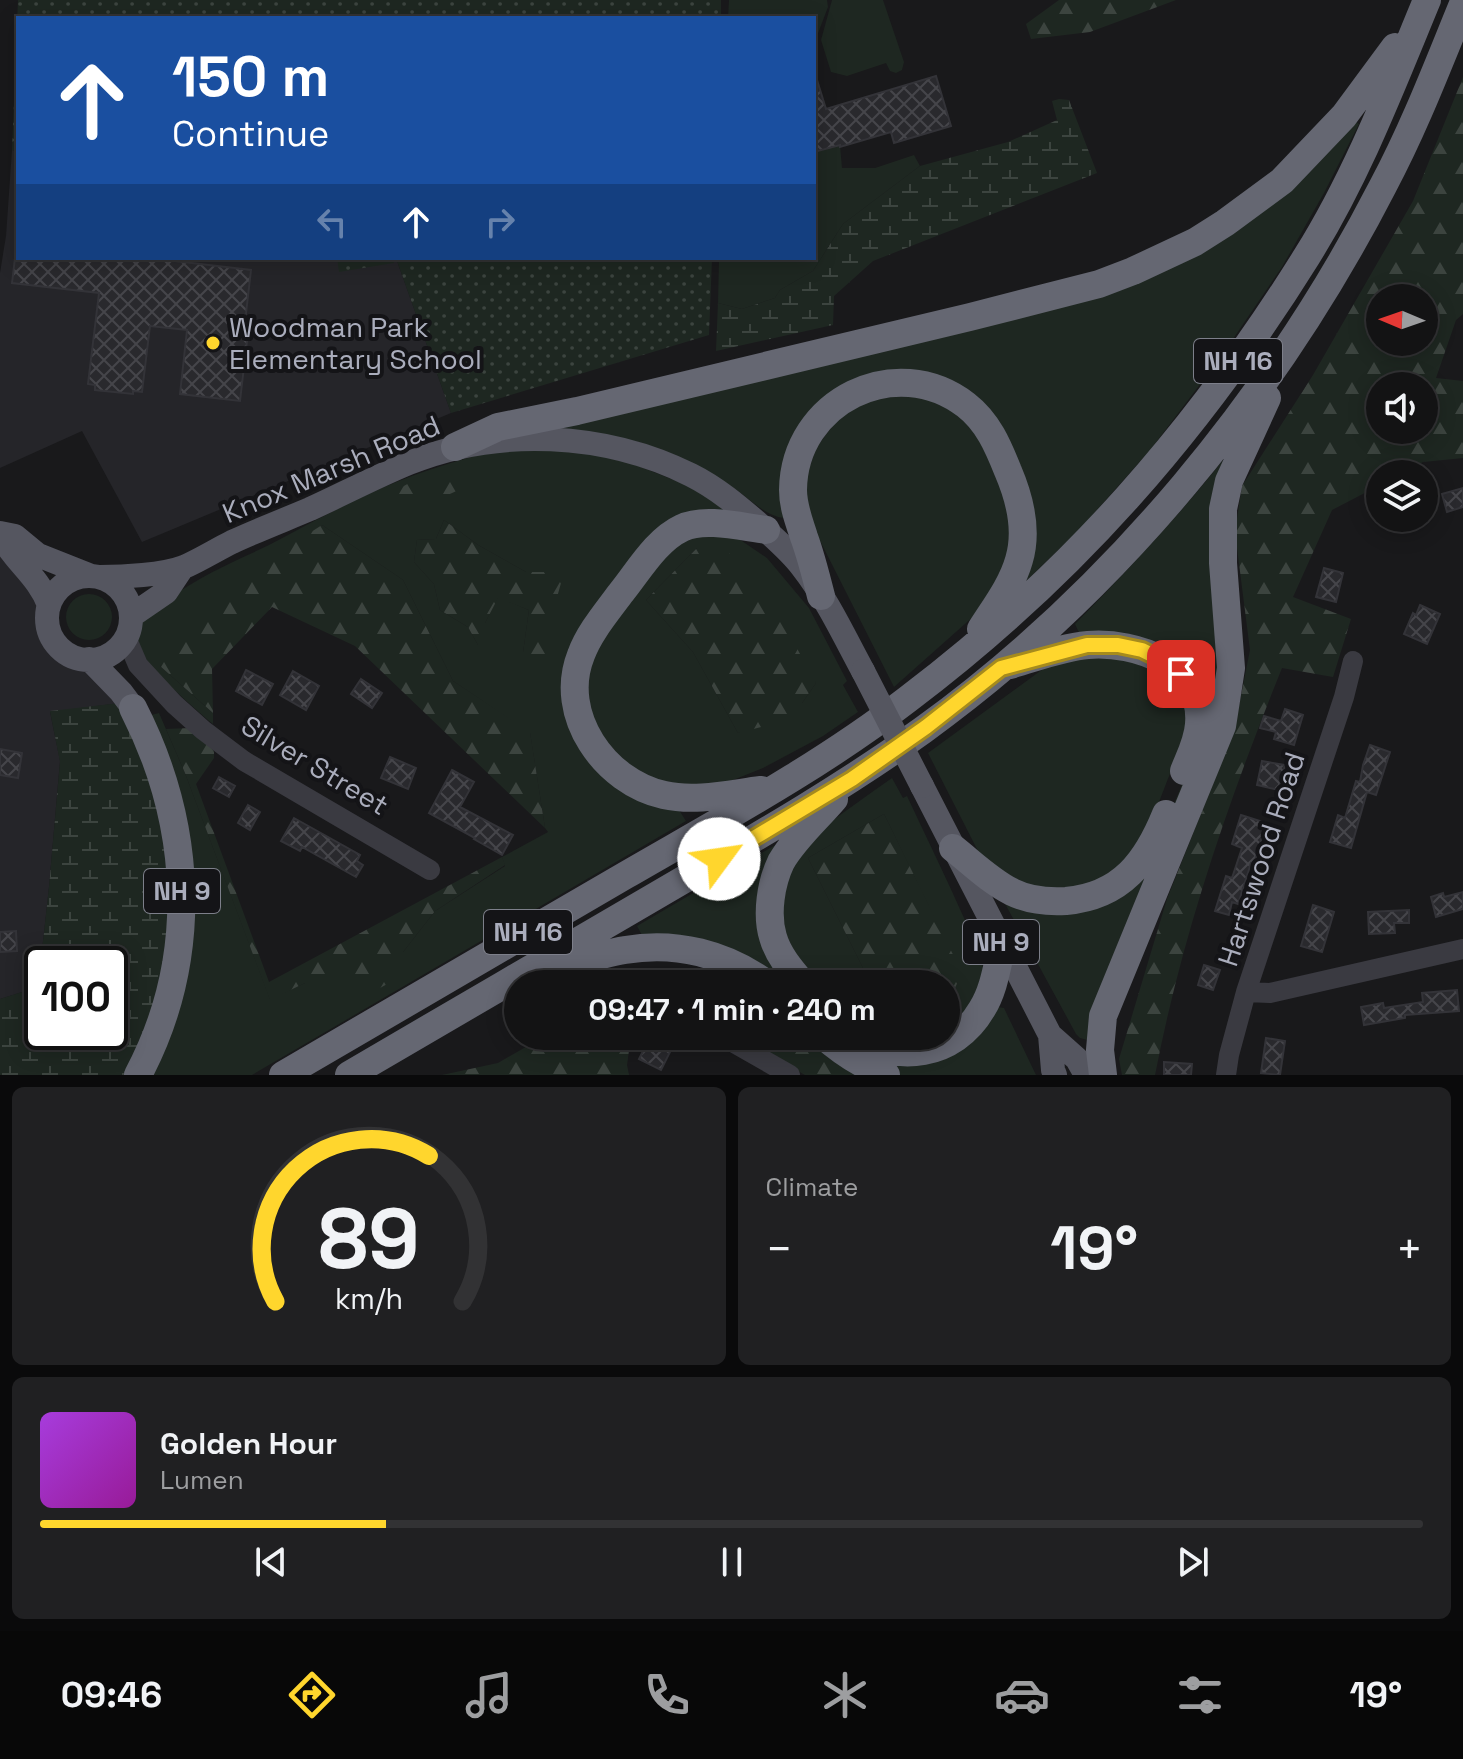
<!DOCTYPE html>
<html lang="en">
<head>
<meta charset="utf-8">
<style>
	:root { --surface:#131314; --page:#202022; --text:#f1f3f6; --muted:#9d9ea0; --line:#323234; --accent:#ffd62d }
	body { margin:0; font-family:"Space Grotesk",sans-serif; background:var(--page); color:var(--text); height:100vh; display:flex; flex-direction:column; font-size:30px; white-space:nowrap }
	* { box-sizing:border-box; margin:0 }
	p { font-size:26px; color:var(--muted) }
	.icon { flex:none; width:44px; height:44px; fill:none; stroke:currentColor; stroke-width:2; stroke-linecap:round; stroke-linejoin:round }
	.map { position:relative; height:1075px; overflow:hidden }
	.drawer { display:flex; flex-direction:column; gap:12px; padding:12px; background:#0a0a0b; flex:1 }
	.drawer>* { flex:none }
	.top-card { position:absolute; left:16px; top:16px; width:800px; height:244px; border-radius:0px; box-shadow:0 4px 20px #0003,0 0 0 2px var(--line); background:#1a4fa0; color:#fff; overflow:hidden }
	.needle { width:52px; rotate:272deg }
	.tools { position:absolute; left:1366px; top:284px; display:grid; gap:16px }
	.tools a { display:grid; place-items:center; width:72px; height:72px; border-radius:50%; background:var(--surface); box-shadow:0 4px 20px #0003,0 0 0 2px var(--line); font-size:40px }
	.speed { position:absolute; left:24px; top:946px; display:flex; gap:16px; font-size:40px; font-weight:700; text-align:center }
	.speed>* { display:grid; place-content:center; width:104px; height:104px; border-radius:50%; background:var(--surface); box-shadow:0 4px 20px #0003,0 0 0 2px var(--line); line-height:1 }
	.speed .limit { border:4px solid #111; border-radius:12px; background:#fff; color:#111 }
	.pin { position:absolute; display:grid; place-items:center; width:68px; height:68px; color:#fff; margin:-34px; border-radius:16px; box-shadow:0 4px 12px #0006 }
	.me { position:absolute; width:88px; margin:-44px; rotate:59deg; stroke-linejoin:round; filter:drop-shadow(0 0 6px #0008) }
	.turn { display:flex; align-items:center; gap:28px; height:168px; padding:0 24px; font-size:36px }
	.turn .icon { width:104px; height:104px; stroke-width:2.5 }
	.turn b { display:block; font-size:56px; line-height:68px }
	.lanes { display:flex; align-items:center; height:76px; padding:0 24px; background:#0003; justify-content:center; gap:40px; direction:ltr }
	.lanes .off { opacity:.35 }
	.big { font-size:60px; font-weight:800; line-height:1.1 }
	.drawer .tile { flex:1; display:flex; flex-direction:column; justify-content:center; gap:12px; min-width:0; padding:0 28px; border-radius:12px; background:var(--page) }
	.drawer .dial { align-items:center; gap:0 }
	.dial svg { height:208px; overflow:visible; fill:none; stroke:var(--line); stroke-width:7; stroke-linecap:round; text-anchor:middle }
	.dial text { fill:var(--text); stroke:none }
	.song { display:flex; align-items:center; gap:24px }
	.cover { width:96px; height:96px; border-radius:12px; background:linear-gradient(135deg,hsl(280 70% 55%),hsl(300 70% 35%)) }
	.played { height:8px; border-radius:4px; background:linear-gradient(90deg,var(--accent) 25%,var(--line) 25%) }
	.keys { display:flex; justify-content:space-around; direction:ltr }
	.heat { display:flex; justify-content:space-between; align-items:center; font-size:44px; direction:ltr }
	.drawer .tiles { flex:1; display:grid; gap:12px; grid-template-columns:1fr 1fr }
	.tile:last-child { grid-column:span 2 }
	.trip { position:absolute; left:504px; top:970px; width:456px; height:80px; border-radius:40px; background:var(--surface); box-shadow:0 4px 20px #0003,0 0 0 2px var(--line); font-weight:800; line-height:80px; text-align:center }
	.tab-bar { display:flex; height:128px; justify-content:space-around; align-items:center; background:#080808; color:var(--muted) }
	.tab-bar .icon { width:56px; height:56px }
	.tab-bar .current { color:var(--accent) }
	.tab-bar b { font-size:36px; color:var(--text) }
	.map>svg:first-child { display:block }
</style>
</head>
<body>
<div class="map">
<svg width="1463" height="1075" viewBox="0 0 1463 1075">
	<defs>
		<pattern id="forest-firs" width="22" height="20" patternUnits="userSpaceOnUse" patternTransform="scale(2)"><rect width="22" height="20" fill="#1e2721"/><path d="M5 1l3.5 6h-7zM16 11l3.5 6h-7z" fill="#3c443f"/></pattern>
		<pattern id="wetland-marsh" width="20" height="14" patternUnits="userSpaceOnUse" patternTransform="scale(2)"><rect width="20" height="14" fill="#1e2721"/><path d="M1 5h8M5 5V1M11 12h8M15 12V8" fill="none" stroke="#3c443f"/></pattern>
		<pattern id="park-dots" width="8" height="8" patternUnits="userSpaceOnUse" patternTransform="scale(2)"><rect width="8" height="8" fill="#1e2721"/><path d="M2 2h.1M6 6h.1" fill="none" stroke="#3c443f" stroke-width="1.8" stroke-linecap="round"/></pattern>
		<pattern id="building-cross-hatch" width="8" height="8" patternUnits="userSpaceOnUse" patternTransform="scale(2)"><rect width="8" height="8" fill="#29292d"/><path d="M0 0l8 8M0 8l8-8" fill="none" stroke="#45454a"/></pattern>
	</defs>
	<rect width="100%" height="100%" fill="#19191b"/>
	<!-- built -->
	<path fill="#252529" d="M12,150l6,1v107h378l55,155 -309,129 -60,-111 -82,37v-195l6,-37z
		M0,550l41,54 1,21 3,10 10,17 15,11 10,3 40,37 -70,9 10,49 -11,126 -11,100 -38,12z"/>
	<!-- grass -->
	<path fill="#1e2721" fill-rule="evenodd" d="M729,0h98l1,7 -11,29 -3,1v-19h-86z
		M832,0h51l21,62 -2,8 -6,3 -6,-2 -4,-8 -39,13 -16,-4 -10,-32z
		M1351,118l8,6 -35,69 -42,74 -62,91 -69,91 -70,79 -57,55 3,-33 -61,-154 -130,-2 -45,124c-22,3 -41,-20 -59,-31 -60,-39 -109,-55 -180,-58l564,-144z
		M840,145l2,23h33l39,-13 6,11 -77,58 -30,47 -33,19 -5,8 -33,11 -24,-6 1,-45h95v-106z
		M914,393l51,24 39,63 10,67 -30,60 -90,80 -87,-172 -4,-50 46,-61z
		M500,450h76l57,14 54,21 46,28 -20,1 -132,119 -12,83 110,94 7,11 -434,254h-105v-359l12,-3 26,60 85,226 35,-16 98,-31 32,-41 70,-45 -3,-9 46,-25 -3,-4 -15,-95 -77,-52 -50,-101 -81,-55 -162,141 53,47v11c-17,-14 -75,-64 -79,-84 -3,-18 40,-46 54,-54 25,-16 54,-28 81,-41 38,-20 76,-41 115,-58 38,-16 76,-28 116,-37zM444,520l34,25 48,27h29c-1,46 -2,47 -32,81l6,-43 -31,-13 -13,26 -7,22 -10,-18 -28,-17 -6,-26 -20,-22 3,-22 19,-1z
		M1223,460l4,2 -8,228 -128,351 -11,-3 -4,-4 -79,-145 55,16 103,-56 44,-105 -1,-53 -117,-54 -6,-13c52,-53 102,-106 148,-164z
		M696,534l43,5 28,19 42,50 38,73 -4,4 15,27 -35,24 -60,32 -45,18 -29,4 -70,-23 -34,-59 7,-59 84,-107zM697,548l119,135 -14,20 -64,30 -45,-81 -47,-52z
		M66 617a23 23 0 1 1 46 0a23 23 0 1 1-46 0Z
		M1100,653l59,14 25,32 4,28 -41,106 -25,33 -36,21 -55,3 -51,-35 -52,-102 115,-84 28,-11z
		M892,778l11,20 4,-2c19,41 39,81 57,122 7,16 18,33 19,51 3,30 -14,57 -41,69 -25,11 -52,11 -76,-2h80v-43l9,-5 6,-15 -77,-159 -76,44 63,126h-61c-8,-9 -17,-17 -24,-28 -19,-32 -17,-76 8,-104 10,-13 25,-22 38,-31 20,-15 40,-29 60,-43z
		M777,844l-3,16 17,124h-16l-131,-45 -7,-13z
		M992,1006l12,2 32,67h-138l-12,-16z"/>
	<!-- forest -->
	<path fill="url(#forest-firs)" fill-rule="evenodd" d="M1059,0h117l-86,32 -59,7 -5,-15z
		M1463,77v237l-7,6 -20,58 27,3v77l-40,4 -23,12h-20v11l-48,25 -39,87 58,22 -18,58 -51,-9c-53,131 -100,267 -127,407h-33l-3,-16 48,-160 67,-168 16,-81 -15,-118 7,-46 71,-111 100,-174zM1380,298h44v44h-44zM1380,386h44v44h-44z
		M425,474l58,5 -42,19 -53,-3z
		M444,520l34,25 48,27h29l6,11 -7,25 -7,18 4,30 -28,9v-12l6,-43 -31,-12 -13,25 7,18 -14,4 -10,-18 -28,-17 -6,-26 -20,-22 3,-22 19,-1z
		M322,525l81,55 50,101 77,51 15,96 -190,-182 -83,-39 -60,62 1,44 -53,-47 70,-82z
		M724,547l53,65 39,71 -14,20 -2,11 -16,7 -46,12 -45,-81 -47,-52 51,-52z
		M190,728l24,19v11l-18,26 73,198 233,-125 3,8 -70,46 -32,41 -7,27 -23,13 -28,-20 -15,17 -25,-6 -35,17 -85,-227 -19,-44z
		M884,814l78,159 -7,15 -9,5v-9h-75l-63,-126z
		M685,971l28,13h-72z
		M545,1036h86l-4,29 2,10h-187l56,-12z
		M738,1036h65l22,18 40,21h-60z"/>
	<!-- wetland -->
	<path fill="url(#wetland-marsh)" fill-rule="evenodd" d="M1059,99l10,1 28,73 -224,88 -39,35 -1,29 -117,26 2,-48 24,6 33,-11 5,-8 33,-19 30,-47 77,-58 88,-24 49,-22 -5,-19z
		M120,703l33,80 15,66 3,88 -14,69 -28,69h-129v-76l38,-12 11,-100 11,-125 -10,-51zM42,964h68v68h-68z"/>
	<!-- park -->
	<path fill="url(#park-dots)" d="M18,0h703v18h-703v133l-6,-1z
		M337,258h56l1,5 -55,9z
		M396,258h316l-3,77 -258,78z"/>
	<!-- building -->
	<path fill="url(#building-cross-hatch)" stroke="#333338" stroke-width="2" d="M936,76l15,50 -57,17 -3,-11 -51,15v-2l-26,7v-72h3l9,29z
		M15,258h134l102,12 -7,61 4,1 -8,69 -60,-7 7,-64 -37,-4 -8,66 -9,-1v3l-38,-4v-5l-7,-1 11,-91 -87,-10z
		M1463,488v19l-16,5 -5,-18z
		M1324,568l19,5 -7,29 -20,-5z
		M1420,605l20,9 -13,30 -23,-10 9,-21 3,2z
		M246,670l27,14 -11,21 -26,-14z
		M293,671l26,15 -13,24 -26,-15z
		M361,679l21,14 -10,15 -21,-14z
		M1285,709l18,6 -9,30 -20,-6 2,-7 -16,-4 4,-12 17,5z
		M1370,745l20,7 -14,43 -9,-3 -16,56 -21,-6 8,-27 7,3 11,-37 4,1 3,-17z
		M0,749l22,4 -4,25 -18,-3z
		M390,757l26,11 -8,21 -27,-11z
		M1262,761l23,4 -6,25 -22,-5z
		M452,770l22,12 -14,25 53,28 -11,20 -28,-16 1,-1 -46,-25z
		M219,777l16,9 -6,11 -16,-9z
		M248,805l12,7 -10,18 -12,-7z
		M1241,815l25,8 -12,41 -3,-1 -13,41 -6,-2 -3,13 -14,-4 11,-35 6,2 10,-30 -10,-4z
		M294,818l66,37 -3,6 6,4 -7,12 -54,-30 -2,4 -19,-10z
		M1463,892v17l-27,8 -5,-20 12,-4 1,4z
		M1313,905l21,7 -12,40 -21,-6z
		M1409,910v13h-15l1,10 -26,1 -1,-22z
		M16,931l1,20 -17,1v-20z
		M1204,965l16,5 -7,20 -15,-5z
		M1457,990l2,21 -54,4v3l-41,7 -3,-18 22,-4 1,5 39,-6 -1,-9z
		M1266,1038l19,3 -5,34 -19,-2z
		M649,1039l22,11 -10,20 -22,-11z
		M1164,1062l28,2 -1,11h-27z"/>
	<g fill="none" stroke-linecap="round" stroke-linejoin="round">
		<!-- minor -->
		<path stroke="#3a3a41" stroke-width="20" d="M126,637l12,28 36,39 29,26 41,31 186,109
			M1246,992l24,1 193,-44
			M722,1036l68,39
			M1226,1075l3,-20 17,-63 98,-295 9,-36"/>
		<!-- major -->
		<path stroke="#555660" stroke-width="24" d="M0,533l15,3 23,19 53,21
			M1,536c13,25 38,41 48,69
			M47 618a42 42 0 1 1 84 0a42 42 0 1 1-84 0Z
			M100,577c23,0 63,-2 84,-10 16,-7 32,-17 48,-25 26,-12 52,-22 78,-33 33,-15 65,-32 99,-46 89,-36 196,-31 282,12 26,13 47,31 68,49 15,14 31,27 43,43 25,32 42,69 61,104
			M131,616l35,-24 16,-24
			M89,659l32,33 12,16
			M922,786l128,249 27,24 9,16
			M1050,1035l3,35 2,5"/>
		<!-- highway -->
		<path stroke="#656772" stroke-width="28" d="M455,447l43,-20 79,-16 393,-94 129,-33 34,-13 62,-29 30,-19 57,-42 62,-65 51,-69
			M821,596c-5,-20 -10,-40 -17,-59 -5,-16 -11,-30 -11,-47 1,-89 103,-139 173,-85 22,17 32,41 42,66 12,28 20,59 11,89 -7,25 -24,47 -38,69
			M1010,665c25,-7 52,-18 78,-20 48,-4 116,20 111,79 -1,17 -9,32 -15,47
			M133,708c60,117 67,250 5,367
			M761,790c-32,4 -66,12 -97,5 -59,-13 -107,-80 -83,-140 8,-22 25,-42 39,-61 18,-22 36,-54 62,-66 22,-11 60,-1 84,2
			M953,848c19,15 37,33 59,44 16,8 36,10 54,9 56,-5 81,-40 100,-87
			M547,971c26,-7 52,-17 78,-21 51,-9 101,4 142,34
			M803,984c-12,-14 -25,-29 -30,-47 -7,-23 -2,-54 8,-75 13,-23 36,-43 53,-63
			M824,1036c19,17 39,29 62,39
			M853,1036c44,28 101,21 129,-27 12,-19 15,-43 20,-64
			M283,1075c114,-67 228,-134 343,-200 95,-55 195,-109 282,-176 164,-124 290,-268 399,-443 50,-80 84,-169 120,-256
			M349,1075c103,-60 207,-121 310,-181 89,-52 180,-104 264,-164 192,-139 352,-334 460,-544 31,-58 55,-121 80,-182
			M1103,1075l-3,-25 3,-34 119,-290 9,-58 -8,-105v-54l6,-28 38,-83"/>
		<!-- major-bridge -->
		<path stroke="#555660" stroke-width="24" d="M863,671l59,115"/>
	</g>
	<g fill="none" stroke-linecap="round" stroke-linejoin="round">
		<!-- route casing -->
		<g stroke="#a68b1d" stroke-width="20">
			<path id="route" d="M719,859l133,-80 74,-52 75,-59 86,-23h31l24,5 24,12 15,12"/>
		</g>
		<!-- route -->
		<use href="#route" stroke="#ffd62d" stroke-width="14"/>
	</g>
	<!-- markers -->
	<circle fill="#ffd62d" stroke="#141417" stroke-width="3" cx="213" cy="343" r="8"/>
	<g text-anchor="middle" stroke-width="8" stroke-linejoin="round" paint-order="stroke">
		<!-- shield labels -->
		<g fill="#141417" stroke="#7d7f8a" stroke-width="2">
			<rect x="1194" y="339" width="88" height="44" rx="6"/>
			<rect x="144" y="869" width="76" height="44" rx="6"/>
			<rect x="484" y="910" width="88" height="44" rx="6"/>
			<rect x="963" y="920" width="76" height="44" rx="6"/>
		</g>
		<g font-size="26" font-weight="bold" fill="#aaadbc">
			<text x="1238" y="370">NH 16</text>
			<text x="182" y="900">NH 9</text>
			<text x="528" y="941">NH 16</text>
			<text x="1001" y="951">NH 9</text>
		</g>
		<!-- poi labels -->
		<g font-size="28" fill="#aaadbc" stroke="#141417" text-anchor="start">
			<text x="229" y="337">Woodman Park<tspan x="229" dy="32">Elementary School</tspan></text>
		</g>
		<!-- street labels -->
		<g font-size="28" fill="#aaadbc" stroke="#141417">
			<text transform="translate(331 469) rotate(-23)" y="10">Knox Marsh Road</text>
			<text transform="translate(315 765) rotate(31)" y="10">Silver Street</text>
			<text transform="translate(1261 859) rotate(-72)" y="10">Hartswood Road</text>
		</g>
	</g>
</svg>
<div class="tools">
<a><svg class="needle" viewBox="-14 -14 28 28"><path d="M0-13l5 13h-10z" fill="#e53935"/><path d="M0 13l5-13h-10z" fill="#9d9ea0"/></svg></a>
<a><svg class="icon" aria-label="sound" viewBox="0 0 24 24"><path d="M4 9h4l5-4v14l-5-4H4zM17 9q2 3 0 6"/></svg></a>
<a><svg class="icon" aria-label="layers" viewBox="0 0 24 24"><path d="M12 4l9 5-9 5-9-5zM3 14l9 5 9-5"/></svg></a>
</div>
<div class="speed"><div class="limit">100</div></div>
<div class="pin" style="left:1181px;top:674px;background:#d93025"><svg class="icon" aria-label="arrive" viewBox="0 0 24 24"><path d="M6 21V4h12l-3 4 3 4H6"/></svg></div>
<svg class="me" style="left:719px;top:859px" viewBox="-20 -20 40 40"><circle r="19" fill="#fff"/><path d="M0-13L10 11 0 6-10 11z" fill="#ffd62d"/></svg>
<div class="trip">09:47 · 1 min · 240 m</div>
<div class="top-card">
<div class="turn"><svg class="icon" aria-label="ahead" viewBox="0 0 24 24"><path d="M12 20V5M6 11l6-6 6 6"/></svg><div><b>150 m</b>Continue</div></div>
<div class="lanes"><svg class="icon off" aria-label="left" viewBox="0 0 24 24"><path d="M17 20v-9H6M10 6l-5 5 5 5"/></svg><svg class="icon" aria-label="ahead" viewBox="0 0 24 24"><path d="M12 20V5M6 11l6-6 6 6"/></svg><svg class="icon off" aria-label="right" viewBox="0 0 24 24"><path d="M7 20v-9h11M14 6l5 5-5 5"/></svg></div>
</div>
</div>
<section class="drawer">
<div class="tiles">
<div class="tile dial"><svg viewBox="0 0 100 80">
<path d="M14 69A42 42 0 1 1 86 69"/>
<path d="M14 69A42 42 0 0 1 73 13" stroke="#ffd62d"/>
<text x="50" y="56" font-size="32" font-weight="700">89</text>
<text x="50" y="72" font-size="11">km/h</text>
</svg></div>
<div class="tile"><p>Climate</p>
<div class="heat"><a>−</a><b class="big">19°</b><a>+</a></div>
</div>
<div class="tile">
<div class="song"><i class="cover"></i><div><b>Golden Hour</b><p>Lumen</p></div></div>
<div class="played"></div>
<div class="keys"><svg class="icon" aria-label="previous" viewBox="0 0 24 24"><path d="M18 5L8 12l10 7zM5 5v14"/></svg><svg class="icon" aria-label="pause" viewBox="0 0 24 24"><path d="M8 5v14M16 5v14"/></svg><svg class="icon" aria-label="next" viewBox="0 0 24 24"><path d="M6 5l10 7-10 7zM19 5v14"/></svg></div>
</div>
</div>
</section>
<nav class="tab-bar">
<b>09:46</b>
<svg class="icon current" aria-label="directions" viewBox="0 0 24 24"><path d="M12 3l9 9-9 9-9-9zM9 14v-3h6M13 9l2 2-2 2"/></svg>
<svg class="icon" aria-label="music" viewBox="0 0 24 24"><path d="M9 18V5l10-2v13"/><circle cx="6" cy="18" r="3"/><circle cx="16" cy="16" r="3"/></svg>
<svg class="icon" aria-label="phone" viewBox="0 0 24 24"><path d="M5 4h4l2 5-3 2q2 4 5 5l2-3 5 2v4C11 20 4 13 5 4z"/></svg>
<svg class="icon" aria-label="climate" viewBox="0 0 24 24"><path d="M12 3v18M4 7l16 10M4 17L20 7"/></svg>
<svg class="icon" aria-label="car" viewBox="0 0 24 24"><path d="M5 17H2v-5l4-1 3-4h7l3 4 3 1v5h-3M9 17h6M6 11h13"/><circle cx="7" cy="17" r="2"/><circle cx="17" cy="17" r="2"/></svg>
<svg class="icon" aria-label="filters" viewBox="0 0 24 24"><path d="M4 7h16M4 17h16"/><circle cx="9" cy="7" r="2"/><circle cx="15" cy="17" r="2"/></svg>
<b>19°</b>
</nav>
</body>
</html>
